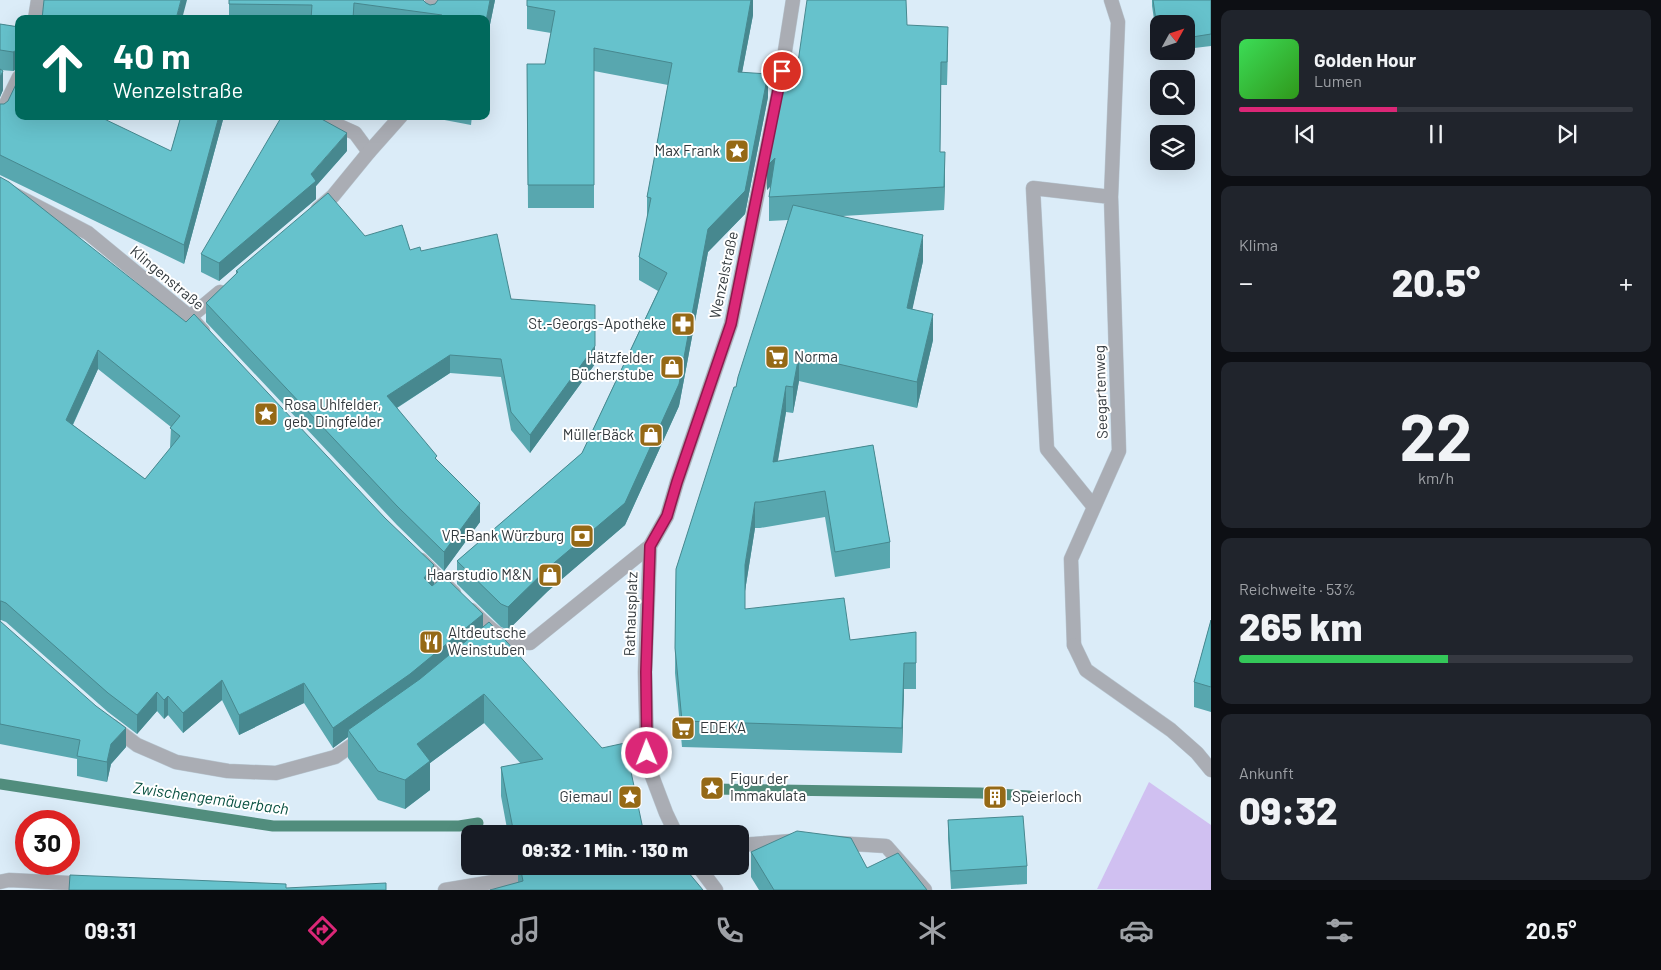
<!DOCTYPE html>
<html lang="de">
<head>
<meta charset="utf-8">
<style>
	:root { --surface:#171b24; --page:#20242c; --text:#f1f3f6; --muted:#9ea1a6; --line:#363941; --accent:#db2777 }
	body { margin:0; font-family:Barlow,sans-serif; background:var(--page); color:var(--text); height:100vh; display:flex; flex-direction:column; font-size:19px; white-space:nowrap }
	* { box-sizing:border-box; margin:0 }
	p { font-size:16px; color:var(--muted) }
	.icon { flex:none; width:28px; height:28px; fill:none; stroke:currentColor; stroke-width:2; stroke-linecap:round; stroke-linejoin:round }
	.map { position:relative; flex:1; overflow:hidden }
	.details { display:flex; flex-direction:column; gap:10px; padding:10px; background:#0d0f14; width:450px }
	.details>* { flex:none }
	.hud { position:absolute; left:15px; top:15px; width:475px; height:105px; border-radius:10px; box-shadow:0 5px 20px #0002; background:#00695c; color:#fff; overflow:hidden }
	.needle { width:32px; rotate:50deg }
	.fabs { position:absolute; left:1150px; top:15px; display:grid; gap:10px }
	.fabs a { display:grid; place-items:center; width:45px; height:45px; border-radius:10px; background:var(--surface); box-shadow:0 5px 20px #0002; font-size:25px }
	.speed { position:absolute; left:15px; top:810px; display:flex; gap:10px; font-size:25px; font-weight:700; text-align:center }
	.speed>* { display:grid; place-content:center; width:65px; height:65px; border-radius:50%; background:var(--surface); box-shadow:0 5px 20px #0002; line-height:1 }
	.speed .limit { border:8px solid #d22; background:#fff; color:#111 }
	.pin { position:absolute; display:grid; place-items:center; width:42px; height:42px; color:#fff; margin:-21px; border:2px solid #fff; border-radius:50%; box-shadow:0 1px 5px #0007 }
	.me { position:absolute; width:55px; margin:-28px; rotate:359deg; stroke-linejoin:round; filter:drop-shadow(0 0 4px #0008) }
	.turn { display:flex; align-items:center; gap:18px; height:105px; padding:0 15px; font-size:22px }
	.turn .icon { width:65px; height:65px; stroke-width:2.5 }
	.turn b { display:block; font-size:35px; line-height:42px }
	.big { font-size:38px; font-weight:800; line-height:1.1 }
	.details .card { flex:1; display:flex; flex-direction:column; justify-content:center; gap:8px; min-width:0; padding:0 18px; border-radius:10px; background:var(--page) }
	.details .dial { align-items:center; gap:0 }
	.dial b { font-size:65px; line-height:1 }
	.song { display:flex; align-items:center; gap:15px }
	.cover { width:60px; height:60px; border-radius:8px; background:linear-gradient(135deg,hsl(130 70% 55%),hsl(110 70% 35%)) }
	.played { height:5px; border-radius:2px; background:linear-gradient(90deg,var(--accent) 40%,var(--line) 40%) }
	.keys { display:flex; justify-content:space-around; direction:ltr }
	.heat { display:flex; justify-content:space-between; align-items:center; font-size:28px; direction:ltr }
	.charge { height:8px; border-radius:4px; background:linear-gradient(90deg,#34c759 53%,var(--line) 0) }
	.trip { position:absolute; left:461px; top:825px; width:288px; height:50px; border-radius:10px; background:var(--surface); box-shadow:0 5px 20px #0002; font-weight:800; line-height:50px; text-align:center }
	.menu { display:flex; height:80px; justify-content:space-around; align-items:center; background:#090b0e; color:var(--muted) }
	.menu .icon { width:35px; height:35px }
	.menu .selected { color:var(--accent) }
	.menu b { font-size:22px; color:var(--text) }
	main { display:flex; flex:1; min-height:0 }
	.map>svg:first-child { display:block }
</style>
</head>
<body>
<main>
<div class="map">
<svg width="1211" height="890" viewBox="0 0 1211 890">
	<rect width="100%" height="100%" fill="#dbecf8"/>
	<!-- green -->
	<path fill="#d0c0f1" d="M1149,782l62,43v65l-114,-1z"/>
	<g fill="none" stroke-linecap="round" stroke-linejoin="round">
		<!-- stream -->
		<path stroke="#518d7d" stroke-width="11" d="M0,784l273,42h186l19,-3
			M711,789l269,4 49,3"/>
		<!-- service casing -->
		<g stroke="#b9c8d3" stroke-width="15">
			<path id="service" d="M317,116l38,17 14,19
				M1094,507l-47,-58 -14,-261 78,9
				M1074,645l-3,-86 48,-108 -8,-254 7,-175 -7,-22
				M836,843l50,3 39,44
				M740,845l52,-4"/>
		</g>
		<!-- minor casing -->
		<g stroke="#b9c8d3" stroke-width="15">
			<path id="minor" d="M35,19l3,-19
				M431,19l1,-19
				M0,116l19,-39
				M0,187l88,46 102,84 13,14
				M318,209l15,-13 36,-44 32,-36
				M190,317l30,-25
				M650,546l-5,126 2,81 5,23 14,37 10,21
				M421,560l33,33
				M471,610c21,20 28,31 59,33l120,-97 17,-30 10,-34 54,-158 48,-235 14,-89
				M1074,645l12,25 85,60 26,23 14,17
				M112,726l25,19 39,17 52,9 48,2 59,-16 29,-20
				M698,866l18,24
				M0,882l9,-2 80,4
				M445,890l90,-15"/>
		</g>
		<!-- service -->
		<use href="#service" stroke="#aaadb4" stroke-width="14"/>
		<!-- minor -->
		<use href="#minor" stroke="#aaadb4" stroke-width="14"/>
	</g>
	<!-- wall -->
	<path fill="#58a7af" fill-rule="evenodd" d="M229,0l197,3 4,2 5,-1 3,-4h57l-9,44v-25h-257z
		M527,0h226v15l-11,57 26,25 -23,117 -37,38 -29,154 -54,119 -77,66 -40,39 -7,-3 -44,-43v-23l125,-108 76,-162 -19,-11v-23l8,-38v-22l21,-112 -74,-14v137h-66l-1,-144h18l6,-31 -24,-4z
		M1152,0h59v46l-25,3v-25h-27v27h14l-14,2 -7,-47z
		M0,24l19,3v41l-6,3 -12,-1 2,20 -3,7z
		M907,25l41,25 -1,35h-6l-1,67 5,24 -1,34 -101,6 80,45 -11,48 21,31 -16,68 -118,-27 -6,32 -7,-1 -8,49 95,-16 17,97v26l-55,9 -10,-60 -65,11h-5l-10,63v18l105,31 66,-8v57h-12l-2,64 -220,-6 -7,-74 1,-104 60,-182 52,-167 -19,1v-24l2,-11 -4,4 29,-114z
		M0,104l171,47 10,-35h43l-40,148 -184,-89z
		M434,116h38l-1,9 -37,-7z
		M347,151l-31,35v13l-97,82 -18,-9v-18z
		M0,177l434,408 49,43 161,206h-136l-7,-38v-29l20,-3 -37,-41 -54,40v27l-25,19 -27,-9 -30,-42v-21l-15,11 -29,-45 -65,32 -17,-35 -39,33 -15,-18 -4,4 -7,-8 -20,23 -29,-22 -102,-90 -5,-2 -1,1zM98,369l73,58 -1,21h1l-26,31 -72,-54z
		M365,236l45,14 11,1 90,48 84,65 -65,89 -19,-23 -10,-53 -51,-4 -53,35 40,52 43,62 -36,49 -47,-46 -191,-203v-19l30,-29v-3z
		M1211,620v92l-17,-5v-25z
		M0,621l126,126 -15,17 -4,18 -30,-6v-17l-77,-15z
		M948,820l79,46v18l-76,5 -3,-51z
		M751,852l116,16 60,22h-168l-8,-13z
		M515,866h168l-165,16v-13h-3z"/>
	<!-- shaded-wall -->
	<path fill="#47888f" d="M181,0h6l-5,19h-6z
		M490,0h5l-9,44v-23z
		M751,0h2v15l-15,79v-22z
		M19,49v19l-6,3v-19z
		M3,71v19l-3,7v-20z
		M768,74v23l-23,117 -37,38 -29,154 -54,119 -77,66 -40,39v-23z
		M219,116h5l-40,148v-19z
		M347,133v18l-31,35v13l-97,82v-18l92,-89z
		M945,152v24l-1,34v-23z
		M775,158v23l-8,9v-24z
		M923,235v26l-16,73v-26z
		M933,314v26l-16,68v-26z
		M595,346v18l-65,89v-18z
		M98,350v19l-32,70v-19z
		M450,355v18l-63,41v-18z
		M799,355v26l-6,32v-26z
		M786,386v26l-13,76v-26z
		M755,502v26l-10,63v-26z
		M480,503v19l-36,49v-19z
		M434,565v20l-10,13v-20z
		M0,601h1v19l-1,1z
		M483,614v19l-73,61 -62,36v7l-15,11v-20z
		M904,663v26l-2,64v-25z
		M222,680v20l-39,33v-20z
		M304,683v20l-65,32v-20z
		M157,692v19l-20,23v-19z
		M484,694v29l-54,40v27l-25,19v-29l12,-36z
		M168,696v19l-4,4v-19z
		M126,728v19l-15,17 -4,18v-20l4,-18z"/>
	<!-- building -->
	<path fill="#66c2cc" stroke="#47888f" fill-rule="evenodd" d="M44,0h137l-5,19h-134z
		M229,0h194l3,3 4,2 5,-1 3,-4h52l-4,21v-2h-44v-4l-88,-12 -1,16h-42l1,-14 -83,-1z
		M527,0h224l-13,72 30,2 -23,117 -37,38 -29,155 -54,119 -77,65 -40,39 -7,-3 -44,-43 125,-108 85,-180 -28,-16 12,-59 -4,-1 25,-134 -78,-15v137h-66l-1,-121h18l10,-53 -28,-5z
		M807,0h99l1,25 41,2 -1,35h-6l-1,90h5l-1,35 -175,10 6,-39 -8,8 19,-91 10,1z
		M1153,0h58v34l-25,4v-14h-27v17z
		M0,24l19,3v22l-6,3 -13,-2z
		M0,69l3,2 -3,6z
		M19,78v38h79l73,35 10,-35h38l-35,129 -184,-90v-51h4l4,-3z
		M282,116h34l31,17 -36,41 5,7 -97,82 -18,-9z
		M0,177l9,5 177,140 8,-8 191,204 49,47 -10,13 8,8 12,-10 39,38 -73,60 -77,54 -29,-45 -65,32 -17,-35 -39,33 -15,-17 -4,4 -7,-8 -20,23 -29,-22 -102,-90 -5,-2h-1zM98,350l82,66 -10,12 10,8 -35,43 -79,-59z
		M328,193l37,43 37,-11 8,25 10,-3 1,4 76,-17 14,65 84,6v41l-65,89 -19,-23 -10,-53 -51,-4 -63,41 50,60 -2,2 45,45 -36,49 -47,-46 -191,-203 32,-31 -2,-1z
		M793,205l130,30 -16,73 26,6 -16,68 -118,-27 -6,32 -7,-1 -13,76 100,-17 17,97 -55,10 -10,-61 -65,11h-5l-10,63v44l99,-11 6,42 66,-8v31h-12l-2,65 -220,-7 -7,-73 1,-79 58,-182h2l2,-10z
		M1211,620v67l-17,-5z
		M0,621l96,85 30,22 -15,16 -4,18 -30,-6 3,-16 -80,-16z
		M489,622l113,126 23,-5 19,91h-49v-2l-8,-3 -30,5h-43l-13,-67 42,-8 -59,-65 -67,50 13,17 -25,19 -27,-9 -30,-41 72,-51z
		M1023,816l4,50 -76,5 -3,-51z
		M797,831l54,7 16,30 31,-15 29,37h-153l-23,-38z
		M520,866h163l20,24h-213l33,-9z
		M70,875l216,9v4l100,-5v7h-317z"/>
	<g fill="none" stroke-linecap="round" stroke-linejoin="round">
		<!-- route casing -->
		<g stroke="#8e194d" stroke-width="12">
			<path id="route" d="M647,753l-1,-81 4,-126 17,-30 10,-34 54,-158 51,-253"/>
		</g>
		<!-- route -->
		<use href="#route" stroke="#db2777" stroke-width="9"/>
	</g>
	<!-- icons -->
	<defs>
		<g id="sight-square" transform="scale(1.25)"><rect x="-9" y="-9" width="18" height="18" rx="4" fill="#956916" stroke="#fff"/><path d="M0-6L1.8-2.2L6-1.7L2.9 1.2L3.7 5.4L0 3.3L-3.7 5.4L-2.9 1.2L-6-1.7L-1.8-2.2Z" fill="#fff"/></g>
		<g id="pharmacy-square" transform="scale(1.25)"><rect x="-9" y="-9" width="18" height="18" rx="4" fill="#956916" stroke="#fff"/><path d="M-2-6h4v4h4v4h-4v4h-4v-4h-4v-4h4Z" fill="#fff"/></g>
		<g id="supermarket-square" transform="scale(1.25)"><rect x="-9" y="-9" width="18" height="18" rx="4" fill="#956916" stroke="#fff"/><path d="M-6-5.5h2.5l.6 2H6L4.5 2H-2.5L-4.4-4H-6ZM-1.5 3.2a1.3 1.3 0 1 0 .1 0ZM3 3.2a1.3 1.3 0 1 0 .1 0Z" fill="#fff"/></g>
		<g id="shop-square" transform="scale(1.25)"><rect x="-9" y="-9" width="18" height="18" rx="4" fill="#956916" stroke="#fff"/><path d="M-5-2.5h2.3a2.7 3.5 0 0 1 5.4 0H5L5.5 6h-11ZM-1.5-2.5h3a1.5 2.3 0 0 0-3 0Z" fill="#fff"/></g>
		<g id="bank-square" transform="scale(1.25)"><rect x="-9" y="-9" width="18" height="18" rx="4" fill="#956916" stroke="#fff"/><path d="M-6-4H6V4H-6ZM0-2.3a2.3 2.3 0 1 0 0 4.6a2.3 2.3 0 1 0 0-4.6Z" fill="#fff"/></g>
		<g id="restaurant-square" transform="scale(1.25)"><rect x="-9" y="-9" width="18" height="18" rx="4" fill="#956916" stroke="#fff"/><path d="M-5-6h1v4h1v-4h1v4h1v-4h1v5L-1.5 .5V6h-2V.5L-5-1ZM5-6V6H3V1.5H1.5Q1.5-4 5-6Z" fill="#fff"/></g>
		<g id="building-square" transform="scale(1.25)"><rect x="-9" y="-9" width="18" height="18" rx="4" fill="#956916" stroke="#fff"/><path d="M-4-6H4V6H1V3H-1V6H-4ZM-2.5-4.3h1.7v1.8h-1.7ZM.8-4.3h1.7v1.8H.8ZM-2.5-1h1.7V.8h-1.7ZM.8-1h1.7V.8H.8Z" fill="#fff"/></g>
	</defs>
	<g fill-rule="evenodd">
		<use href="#sight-square" x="737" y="151"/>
		<use href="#pharmacy-square" x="683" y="324"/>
		<use href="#supermarket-square" x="777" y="357"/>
		<use href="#shop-square" x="672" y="367"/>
		<use href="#sight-square" x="266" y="414"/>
		<use href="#shop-square" x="651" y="435"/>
		<use href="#bank-square" x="582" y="536"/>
		<use href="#shop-square" x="550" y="575"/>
		<use href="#restaurant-square" x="431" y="642"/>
		<use href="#supermarket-square" x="683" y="728"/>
		<use href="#sight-square" x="712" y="788"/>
		<use href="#sight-square" x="630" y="797"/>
		<use href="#building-square" x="995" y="797"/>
	</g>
	<g text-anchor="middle" stroke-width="4" stroke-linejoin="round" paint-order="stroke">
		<!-- poi labels -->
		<g font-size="15" fill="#32393d" stroke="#fff" text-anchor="end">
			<text x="720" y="156">Max Frank</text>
			<text x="666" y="329">St.-Georgs-Apotheke</text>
			<text x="794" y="362" text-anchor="start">Norma</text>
			<text x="654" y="363">Hätzfelder<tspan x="654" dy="17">Bücherstube</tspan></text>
			<text x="284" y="410" text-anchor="start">Rosa Uhlfelder,<tspan x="284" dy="17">geb. Dingfelder</tspan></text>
			<text x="634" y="440">MüllerBäck</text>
			<text x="564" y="541">VR-Bank Würzburg</text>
			<text x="532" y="580">Haarstudio M&amp;N</text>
			<text x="448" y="638" text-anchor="start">Altdeutsche<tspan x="448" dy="17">Weinstuben</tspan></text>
			<text x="700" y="733" text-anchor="start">EDEKA</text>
			<text x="730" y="784" text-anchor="start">Figur der<tspan x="730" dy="17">Immakulata</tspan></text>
			<text x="612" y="802">Giemaul</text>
			<text x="1012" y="802" text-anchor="start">Speierloch</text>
		</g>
		<!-- street labels -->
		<g font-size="15" fill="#32393d" stroke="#fff">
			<text transform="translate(724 275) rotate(-78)" y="5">Wenzelstraße</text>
			<text transform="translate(167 278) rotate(40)" y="5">Klingenstraße</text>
			<text transform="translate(1101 392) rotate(-92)" y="5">Seegartenweg</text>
			<text transform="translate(631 614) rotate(-88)" y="5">Rathausplatz</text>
		</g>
		<!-- water labels -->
		<g font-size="16" font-style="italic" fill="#095141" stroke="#fff">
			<text transform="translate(211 798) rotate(8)" y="6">Zwischengemäuerbach</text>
		</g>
	</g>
</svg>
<div class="fabs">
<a><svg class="needle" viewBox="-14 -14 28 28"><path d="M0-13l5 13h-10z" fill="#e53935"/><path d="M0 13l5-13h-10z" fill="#9ea1a6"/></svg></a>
<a><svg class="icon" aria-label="search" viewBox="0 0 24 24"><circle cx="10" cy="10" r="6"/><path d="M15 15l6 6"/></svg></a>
<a><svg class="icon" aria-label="layers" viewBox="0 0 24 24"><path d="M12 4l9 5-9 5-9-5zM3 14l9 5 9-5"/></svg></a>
</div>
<div class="speed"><div class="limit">30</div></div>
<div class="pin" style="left:782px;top:71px;background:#d93025"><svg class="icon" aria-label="arrive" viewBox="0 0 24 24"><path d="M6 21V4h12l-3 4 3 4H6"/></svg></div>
<svg class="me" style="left:647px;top:753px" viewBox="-20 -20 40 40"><circle r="17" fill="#db2777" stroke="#fff" stroke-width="3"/><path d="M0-11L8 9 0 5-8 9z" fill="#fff"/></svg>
<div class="trip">09:32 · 1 Min. · 130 m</div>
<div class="hud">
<div class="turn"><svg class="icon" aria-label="ahead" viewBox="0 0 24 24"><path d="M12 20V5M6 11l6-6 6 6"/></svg><div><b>40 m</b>Wenzelstraße</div></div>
</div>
</div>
<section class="details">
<div class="card">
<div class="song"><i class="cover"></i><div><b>Golden Hour</b><p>Lumen</p></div></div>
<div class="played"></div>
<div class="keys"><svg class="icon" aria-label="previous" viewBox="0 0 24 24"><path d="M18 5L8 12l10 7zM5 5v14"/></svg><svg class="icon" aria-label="pause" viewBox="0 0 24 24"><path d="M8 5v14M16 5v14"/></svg><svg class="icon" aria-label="next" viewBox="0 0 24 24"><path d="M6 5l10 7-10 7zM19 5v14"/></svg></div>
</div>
<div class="card"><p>Klima</p>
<div class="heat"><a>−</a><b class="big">20.5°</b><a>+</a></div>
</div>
<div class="card dial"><b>22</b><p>km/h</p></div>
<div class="card"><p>Reichweite · 53%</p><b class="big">265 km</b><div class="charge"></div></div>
<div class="card"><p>Ankunft</p><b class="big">09:32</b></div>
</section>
</main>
<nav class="menu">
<b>09:31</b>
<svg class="icon selected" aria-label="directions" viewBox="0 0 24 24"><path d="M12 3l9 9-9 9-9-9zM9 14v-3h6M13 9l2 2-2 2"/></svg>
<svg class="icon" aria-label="music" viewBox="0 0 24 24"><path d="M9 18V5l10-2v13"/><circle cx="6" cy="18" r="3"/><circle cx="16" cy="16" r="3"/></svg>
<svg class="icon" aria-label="phone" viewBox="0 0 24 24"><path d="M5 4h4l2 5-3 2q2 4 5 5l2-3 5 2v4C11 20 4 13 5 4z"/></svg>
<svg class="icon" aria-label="climate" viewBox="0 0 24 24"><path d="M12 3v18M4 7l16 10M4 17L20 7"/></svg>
<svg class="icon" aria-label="car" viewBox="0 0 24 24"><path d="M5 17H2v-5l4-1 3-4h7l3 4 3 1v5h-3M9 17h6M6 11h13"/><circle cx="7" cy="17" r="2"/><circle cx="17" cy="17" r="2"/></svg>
<svg class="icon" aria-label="filters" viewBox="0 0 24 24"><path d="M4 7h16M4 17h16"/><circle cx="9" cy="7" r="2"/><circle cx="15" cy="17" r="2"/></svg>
<b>20.5°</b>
</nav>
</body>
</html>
